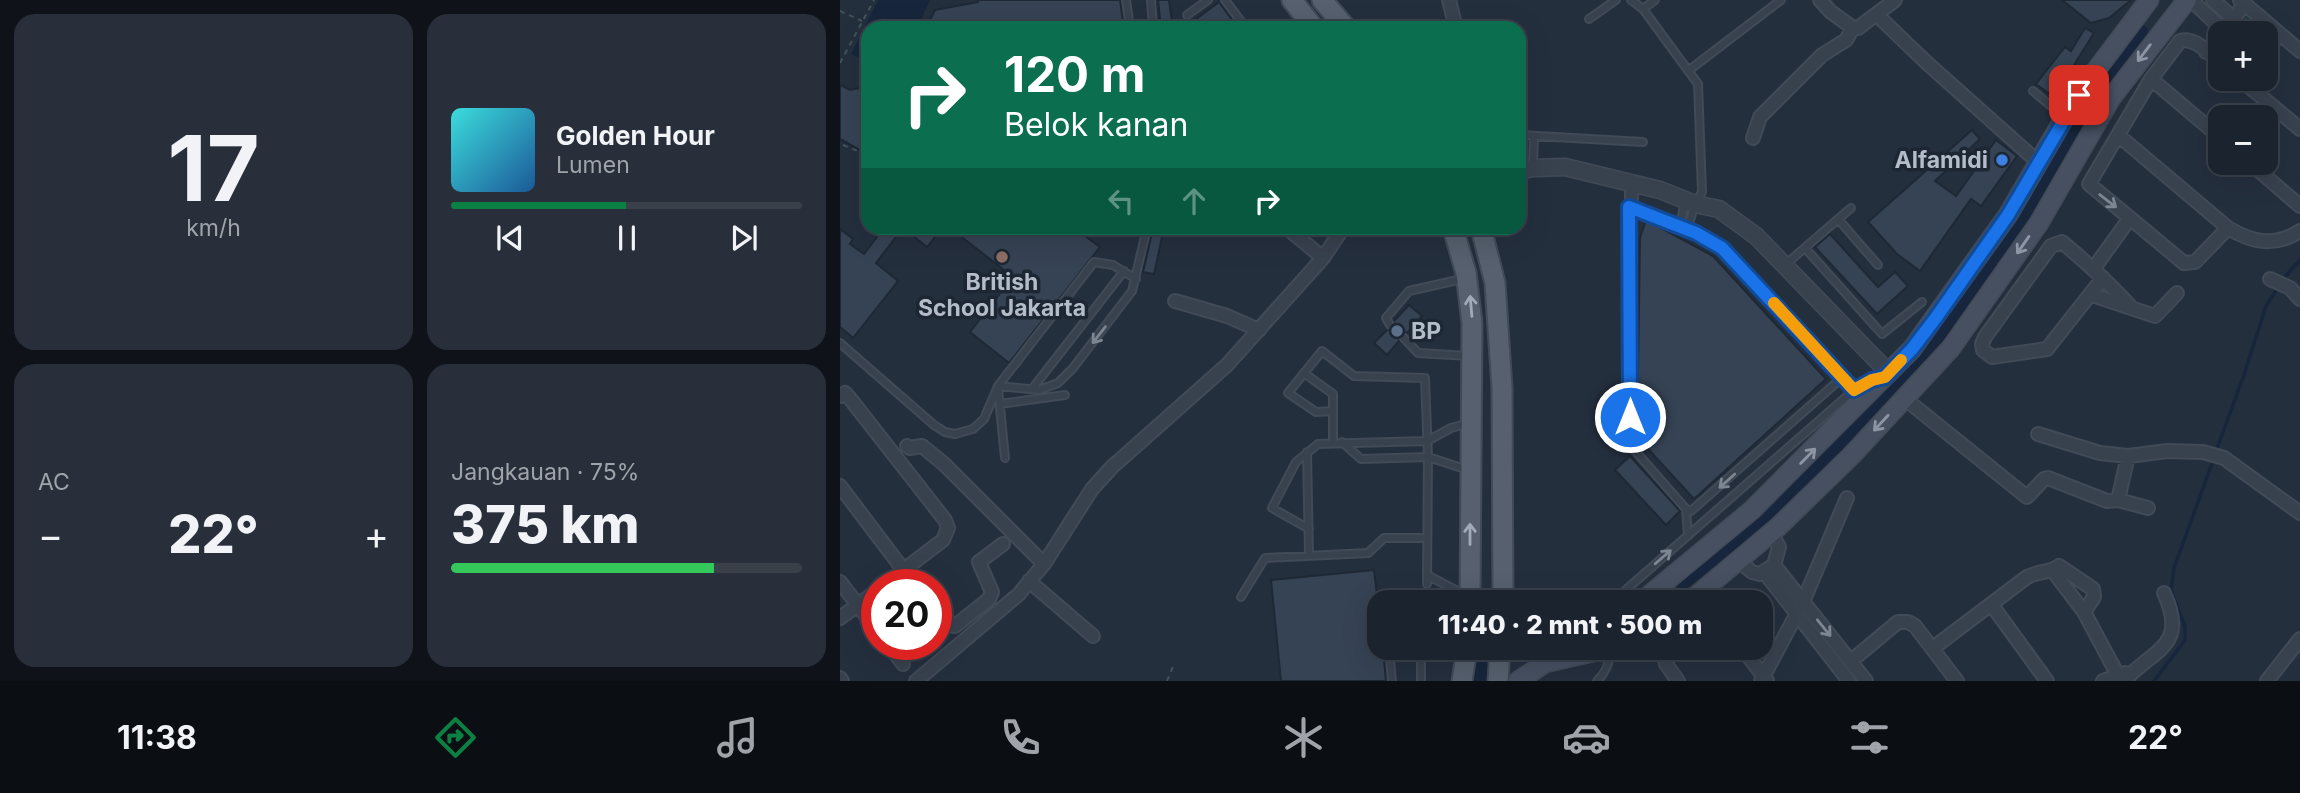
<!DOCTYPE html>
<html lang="id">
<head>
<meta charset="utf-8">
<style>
	:root { --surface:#1b232e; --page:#282f3a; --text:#f1f3f6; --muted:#a0a4aa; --line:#39404a; --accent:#0b8043 }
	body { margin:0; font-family:Inter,sans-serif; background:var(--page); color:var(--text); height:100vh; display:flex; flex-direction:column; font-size:26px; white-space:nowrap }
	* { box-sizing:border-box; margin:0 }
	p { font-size:23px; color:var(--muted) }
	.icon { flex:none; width:38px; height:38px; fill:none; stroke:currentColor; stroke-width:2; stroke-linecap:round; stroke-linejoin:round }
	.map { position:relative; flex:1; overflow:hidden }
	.drawer { display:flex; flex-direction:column; gap:14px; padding:14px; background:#0f1319; width:840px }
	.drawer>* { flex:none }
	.top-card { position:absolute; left:21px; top:21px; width:665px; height:214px; border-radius:21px; box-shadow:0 7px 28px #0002,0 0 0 2px var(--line); background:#0b6e4f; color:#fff; overflow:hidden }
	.buttons { position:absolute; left:1368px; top:21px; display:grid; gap:14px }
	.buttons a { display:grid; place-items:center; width:70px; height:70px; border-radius:14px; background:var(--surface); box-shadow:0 7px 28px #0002,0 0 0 2px var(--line); font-size:35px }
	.speed { position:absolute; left:21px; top:569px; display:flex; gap:14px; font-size:35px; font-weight:700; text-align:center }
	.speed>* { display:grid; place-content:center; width:91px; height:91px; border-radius:50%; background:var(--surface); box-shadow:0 7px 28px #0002,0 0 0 2px var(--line); line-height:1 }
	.speed .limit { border:10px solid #d22; background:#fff; color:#111 }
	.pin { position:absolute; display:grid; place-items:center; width:60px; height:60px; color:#fff; margin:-30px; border-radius:14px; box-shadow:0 4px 10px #0006 }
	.me { position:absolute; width:77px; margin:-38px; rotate:0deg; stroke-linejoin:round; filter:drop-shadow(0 0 5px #0008) }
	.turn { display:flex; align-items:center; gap:24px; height:147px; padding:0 28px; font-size:32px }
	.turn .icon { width:91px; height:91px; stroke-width:2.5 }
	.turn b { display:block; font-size:49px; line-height:60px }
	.lanes { display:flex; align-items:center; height:66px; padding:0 28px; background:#0003; justify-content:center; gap:35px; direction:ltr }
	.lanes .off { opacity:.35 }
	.big { font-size:52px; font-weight:800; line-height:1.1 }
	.drawer .card { flex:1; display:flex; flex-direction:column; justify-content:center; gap:10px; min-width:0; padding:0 24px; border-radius:21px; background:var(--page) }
	.drawer .dial { align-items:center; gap:0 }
	.dial b { font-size:91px; line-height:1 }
	.song { display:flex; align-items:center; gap:21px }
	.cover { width:84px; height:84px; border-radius:10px; background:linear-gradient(135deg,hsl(180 70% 55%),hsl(210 70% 35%)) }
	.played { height:7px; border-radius:4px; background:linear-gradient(90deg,var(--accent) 50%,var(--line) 50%) }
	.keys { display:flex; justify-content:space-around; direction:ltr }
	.heat { display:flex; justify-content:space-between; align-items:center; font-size:38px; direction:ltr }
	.charge { height:10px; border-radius:5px; background:linear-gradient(90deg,#34c759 75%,var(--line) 0) }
	.drawer .tiles { flex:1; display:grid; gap:14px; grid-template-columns:repeat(2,1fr) }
	.trip { position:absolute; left:527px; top:590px; width:406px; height:70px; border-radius:21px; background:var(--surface); box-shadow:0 7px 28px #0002,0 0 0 2px var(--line); font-weight:800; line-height:70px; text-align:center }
	.tabs { display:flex; height:112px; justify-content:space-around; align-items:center; background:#0b0e12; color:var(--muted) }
	.tabs .icon { width:49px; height:49px }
	.tabs .active { color:var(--accent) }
	.tabs b { font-size:32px; color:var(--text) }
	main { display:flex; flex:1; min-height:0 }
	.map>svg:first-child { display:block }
</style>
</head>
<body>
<main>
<section class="drawer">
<div class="tiles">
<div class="card dial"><b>17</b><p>km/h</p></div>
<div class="card">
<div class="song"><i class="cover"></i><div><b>Golden Hour</b><p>Lumen</p></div></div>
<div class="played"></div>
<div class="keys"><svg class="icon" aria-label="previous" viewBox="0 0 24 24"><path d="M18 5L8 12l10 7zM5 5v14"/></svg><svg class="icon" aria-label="pause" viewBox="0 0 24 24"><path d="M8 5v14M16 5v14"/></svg><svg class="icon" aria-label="next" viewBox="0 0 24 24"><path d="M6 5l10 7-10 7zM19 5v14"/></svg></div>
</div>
<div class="card"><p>AC</p>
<div class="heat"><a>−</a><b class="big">22°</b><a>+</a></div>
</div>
<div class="card"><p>Jangkauan · 75%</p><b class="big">375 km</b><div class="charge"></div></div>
</div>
</section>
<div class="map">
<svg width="1460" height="681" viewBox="0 0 1460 681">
	<rect width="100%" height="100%" fill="#242f3e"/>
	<!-- green -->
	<path fill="#263c3f" d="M1404,5l35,30 -13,16v-18h-45z"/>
	<!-- water -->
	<path fill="#17263c" d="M38,0h52l-13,28h-49v34l-17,-8z"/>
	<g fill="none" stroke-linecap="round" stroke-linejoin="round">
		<!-- stream -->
		<path stroke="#17263c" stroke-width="3.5" d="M1376,451l28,-76 22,-69 18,-28 16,-18
			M1314,681l31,-41v-13l-14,-37 3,-22 40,-110"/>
		<!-- river -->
		<path stroke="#17263c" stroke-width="21" d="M843,578l109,-88 118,-119 150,-206 48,-91 30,-40
			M641,681l3,-15 8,-17 48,-1"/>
	</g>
	<!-- building -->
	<path fill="#364354" stroke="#1f2835" stroke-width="2" d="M137,0h143l4,28h-198l9,-18 43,-8z
		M318,0h11l4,28h-12z
		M1222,0h69l-22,18 -18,5z
		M379,2l19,26h-41l-5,-6z
		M1245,28l9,5 -40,64 -18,-13 29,-37 6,4z
		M0,85l10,5 10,-2 8,11v35l-8,16 -20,-11z
		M1132,130l8,9 -45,42 21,15 40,-56 21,16 -36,50 -10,-7 -51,72 -23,-17 -29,-32z
		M806,220l67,36 113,123 -132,120 -57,-62 3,-199z
		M44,228h58l-15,19 -24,-19 -27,35 22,18 -45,57 -13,-11v-98l13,10 -3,5 14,10z
		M110,228h60l6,4 4,-4h54l26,19 -91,116 -39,-31 43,-55z
		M313,228h11l-10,46 -11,-2z
		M990,234l48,53 17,-15 13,14 -31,28 -62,-67z
		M569,305l13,11 -15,17 -5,-2 -3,2v8l-12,14 -13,-12 13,-13 7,-2v-7z
		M790,456l50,55 -14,14 -51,-55z
		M534,570l5,42v36h4l3,33h-105l-10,-101z"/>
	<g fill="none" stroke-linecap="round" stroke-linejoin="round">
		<!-- service casing -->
		<g stroke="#414a57" stroke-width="10">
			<path id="service" d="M286,0l4,28
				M311,0l2,28
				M385,0l21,28
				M791,0l12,9 55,75 4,108 -7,12 -8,26
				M803,9l12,-9
				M347,15l21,-15
				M749,19l27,-19
				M848,71l93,-71
				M1193,91l30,25
				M679,135l124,7
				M693,166l1,-30
				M789,184v23l1,236v2l56,64 5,2 153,-135 -122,-128 -25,-15 -68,-26
				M793,209l2,-23
				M998,219l40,46
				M840,227l5,-26
				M965,248l77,86 40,-32
				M946,264l65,-56
				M550,325l-4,-7 23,-27 53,-12
				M563,337l15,16 52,3
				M0,343l94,82 11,7 10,2 18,-5 11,-10 14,-33 96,-124 19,3 23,14
				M464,373l29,21v48
				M158,386l41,4 19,-7 15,-15 59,-77 15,-63
				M158,388l7,70
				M192,389l92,-118
				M160,404l65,-9
				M493,411l-17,1 -28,-19 34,-42 32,25 71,2 3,79 -1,127
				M502,442l19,17 67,-2 40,13
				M467,452l2,103
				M846,509l2,27
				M469,529l-37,-21 24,-46 22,-18 109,-3 24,-13 18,-5
				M587,575l38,20
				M401,597l24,-39 103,-5 16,-15h43
				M548,602c10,-10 18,-10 30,-4l2,4
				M772,602l242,-212 20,-11
				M549,648l3,33
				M581,681v-33
				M757,681c9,-9 12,-17 13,-29"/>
		</g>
		<!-- minor casing -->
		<g stroke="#414a57" stroke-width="16">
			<path id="minor" d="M609,0l7,28
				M980,0l11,12 22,16
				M1351,0l32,30
				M1373,0l20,18
				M1400,0l60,51
				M1037,15l50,48 112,100
				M1013,28h5l37,-28
				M1426,51l13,-16
				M1366,52l38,-47
				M1381,63c-11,-8 -26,-27 -41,-22l-29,38 -62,105 95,79 11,-1 33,-34
				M1311,79l70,59
				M1400,79l60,50
				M1278,135l110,93c25,15 47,19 72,3
				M913,138l7,-21 62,-62 24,-15 7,-12
				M1410,163l50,43
				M447,228l36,30
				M1254,268l36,-50
				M1263,278l-56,71 -55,8 -9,-7 -1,-6 3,-7 66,-91 11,-4c24,20 47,41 68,64
				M1430,279l20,9 10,11
				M1252,295l63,21 22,-23
				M335,301l52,15 32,14
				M0,396l5,-3 3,3 97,124 3,8 -5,12 -58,44
				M1064,398l123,99 17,-18 4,-1 59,23 11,-1 10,-44
				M1198,434l62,19 28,3 39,-5 36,1 21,6 76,55
				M67,446l3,2 12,-2 22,18 100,100
				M0,486l74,98
				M1278,500l30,8
				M898,560l14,12 8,2 14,-9 5,-18 -8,-15
				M934,565l92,116
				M1213,571l31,41 37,69
				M925,573l84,108
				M189,581l64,55
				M0,582l37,48
				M1151,604l56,77
				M96,613l10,12 9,1 34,-27 3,-7 -13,-30 24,-18
				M0,618l37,-27
				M48,644l15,20
				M828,648l-4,8 2,8 12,17
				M902,648l25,33
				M1093,648l94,-71c11,-6 23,-4 32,-11l34,23 1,8 -10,15
				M1011,661l47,-39h10l7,4 42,55
				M0,678l2,3
				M76,681l103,-87 25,-30 48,-75 20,-22 115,-102 96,-107 20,-30
				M921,681l42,-79 44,-104
				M1263,681l22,-8
				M1284,681c29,-32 65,-34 40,-88
				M1427,681l33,-42"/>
		</g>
		<!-- tertiary casing -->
		<g stroke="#414a57" stroke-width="19">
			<path id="tertiary" d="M679,171l14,-3 32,-1 95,23 35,14 24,5 37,27 133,137"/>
		</g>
		<!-- secondary casing -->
		<g stroke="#414a57" stroke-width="21">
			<path id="secondary" d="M801,602l111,-92 160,-161 96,-134 57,-98 29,-44 55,-73
				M849,602l89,-75 73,-71 100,-108 88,-125 72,-125 76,-98
				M678,681l27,-18 65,-15"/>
		</g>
		<!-- primary casing -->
		<g stroke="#414a57" stroke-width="23">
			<path id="primary" d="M452,0l22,28
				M482,0l24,28
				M613,228l13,45 6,50 -2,279
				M641,228l14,55 7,105 1,214
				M622,681l5,-33
				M658,681l2,-33"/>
		</g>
		<!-- path -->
		<path stroke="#3f5557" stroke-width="2" stroke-dasharray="5 5" stroke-linecap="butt" d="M0,11l22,10
			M0,63l34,-63
			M3,145l25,10
			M686,658v-10
			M327,681l7,-17"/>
		<!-- service -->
		<use href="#service" stroke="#38414e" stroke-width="6"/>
		<!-- minor -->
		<use href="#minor" stroke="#38414e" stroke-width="12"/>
		<!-- tertiary -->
		<use href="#tertiary" stroke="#38414e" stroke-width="16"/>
		<!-- secondary -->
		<use href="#secondary" stroke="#465061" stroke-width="18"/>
		<!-- primary -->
		<use href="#primary" stroke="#56606e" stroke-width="19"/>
	</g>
	<!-- one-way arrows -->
	<defs><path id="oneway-shaft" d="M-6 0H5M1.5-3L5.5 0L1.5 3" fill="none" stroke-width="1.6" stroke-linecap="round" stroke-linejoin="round" transform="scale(1.75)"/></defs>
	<g stroke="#8e96a5">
		<use href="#oneway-shaft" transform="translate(1304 53) rotate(127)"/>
		<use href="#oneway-shaft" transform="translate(1183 245) rotate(125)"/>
		<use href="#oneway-shaft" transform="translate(1041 423) rotate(133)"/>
		<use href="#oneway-shaft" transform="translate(968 456) rotate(-45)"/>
	</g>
	<g stroke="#7c8592">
		<use href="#oneway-shaft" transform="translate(1268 201) rotate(38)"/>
		<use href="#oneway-shaft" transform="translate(259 335) rotate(128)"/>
		<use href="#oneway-shaft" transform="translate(887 481) rotate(138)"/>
		<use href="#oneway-shaft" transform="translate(823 557) rotate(-41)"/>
		<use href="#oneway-shaft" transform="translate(984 628) rotate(51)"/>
	</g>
	<g stroke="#a1aab7">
		<use href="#oneway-shaft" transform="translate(631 306) rotate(-95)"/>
		<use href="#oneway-shaft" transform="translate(630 534) rotate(-90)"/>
	</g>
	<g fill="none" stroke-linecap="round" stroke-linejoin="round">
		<!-- route casing -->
		<g stroke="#114b97" stroke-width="18">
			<path id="route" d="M790,417l-1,-210 67,26 26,15 132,142 18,-10 13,-3 27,-28 23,-30 73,-104 71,-120"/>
		</g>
		<!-- route -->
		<use href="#route" stroke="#1a73e8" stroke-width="12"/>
		<!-- slow -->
		<path stroke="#f59e0b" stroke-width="12" d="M934,303l80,87 18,-10 13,-3 16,-17"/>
	</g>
	<!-- markers -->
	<circle fill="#3f7fe0" stroke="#1d2633" stroke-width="2.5" cx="1162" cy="160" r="7"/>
	<circle fill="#8d6e63" stroke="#1d2633" stroke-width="2.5" cx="162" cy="257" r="7"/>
	<circle fill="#5c6f8a" stroke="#1d2633" stroke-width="2.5" cx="557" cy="331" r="7"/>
	<g text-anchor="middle" stroke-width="7" stroke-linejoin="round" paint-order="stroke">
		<!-- poi labels -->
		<g font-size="23" font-weight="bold" fill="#b4bcc9" stroke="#1d2633" text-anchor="end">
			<text x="1148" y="168">Alfamidi</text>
			<text x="162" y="290" text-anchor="middle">British<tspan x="162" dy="26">School Jakarta</tspan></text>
			<text x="571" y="339" text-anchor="start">BP</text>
		</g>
	</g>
</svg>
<div class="buttons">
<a>+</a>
<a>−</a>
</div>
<div class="speed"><div class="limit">20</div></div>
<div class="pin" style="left:1239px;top:95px;background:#d93025"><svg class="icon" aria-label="arrive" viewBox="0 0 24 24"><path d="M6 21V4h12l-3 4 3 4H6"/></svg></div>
<svg class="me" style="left:790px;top:417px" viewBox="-20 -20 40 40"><circle r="17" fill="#1a73e8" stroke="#fff" stroke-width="3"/><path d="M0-11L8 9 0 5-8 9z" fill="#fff"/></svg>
<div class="trip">11:40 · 2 mnt · 500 m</div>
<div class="top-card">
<div class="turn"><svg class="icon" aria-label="right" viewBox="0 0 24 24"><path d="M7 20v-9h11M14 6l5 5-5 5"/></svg><div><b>120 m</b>Belok kanan</div></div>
<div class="lanes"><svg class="icon off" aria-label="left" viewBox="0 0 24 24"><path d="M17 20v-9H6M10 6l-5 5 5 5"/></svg><svg class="icon off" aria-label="ahead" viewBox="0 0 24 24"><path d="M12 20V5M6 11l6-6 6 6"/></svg><svg class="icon" aria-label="right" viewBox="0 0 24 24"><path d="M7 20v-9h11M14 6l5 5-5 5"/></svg></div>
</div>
</div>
</main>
<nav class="tabs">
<b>11:38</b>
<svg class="icon active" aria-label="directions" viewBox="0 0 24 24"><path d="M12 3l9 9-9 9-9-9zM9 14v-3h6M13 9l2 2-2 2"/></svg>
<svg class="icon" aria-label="music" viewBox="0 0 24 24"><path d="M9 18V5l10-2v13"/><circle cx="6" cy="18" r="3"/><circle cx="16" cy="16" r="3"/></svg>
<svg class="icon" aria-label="phone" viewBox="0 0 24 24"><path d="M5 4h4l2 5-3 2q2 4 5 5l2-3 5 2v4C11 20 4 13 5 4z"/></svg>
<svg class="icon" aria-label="climate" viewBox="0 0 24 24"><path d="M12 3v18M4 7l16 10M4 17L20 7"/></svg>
<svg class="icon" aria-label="car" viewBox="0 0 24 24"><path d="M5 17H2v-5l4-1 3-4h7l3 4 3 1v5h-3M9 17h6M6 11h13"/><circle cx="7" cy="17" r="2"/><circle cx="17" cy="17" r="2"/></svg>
<svg class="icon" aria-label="filters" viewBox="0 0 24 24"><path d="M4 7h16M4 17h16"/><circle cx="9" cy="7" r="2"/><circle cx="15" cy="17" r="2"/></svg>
<b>22°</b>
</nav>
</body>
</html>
